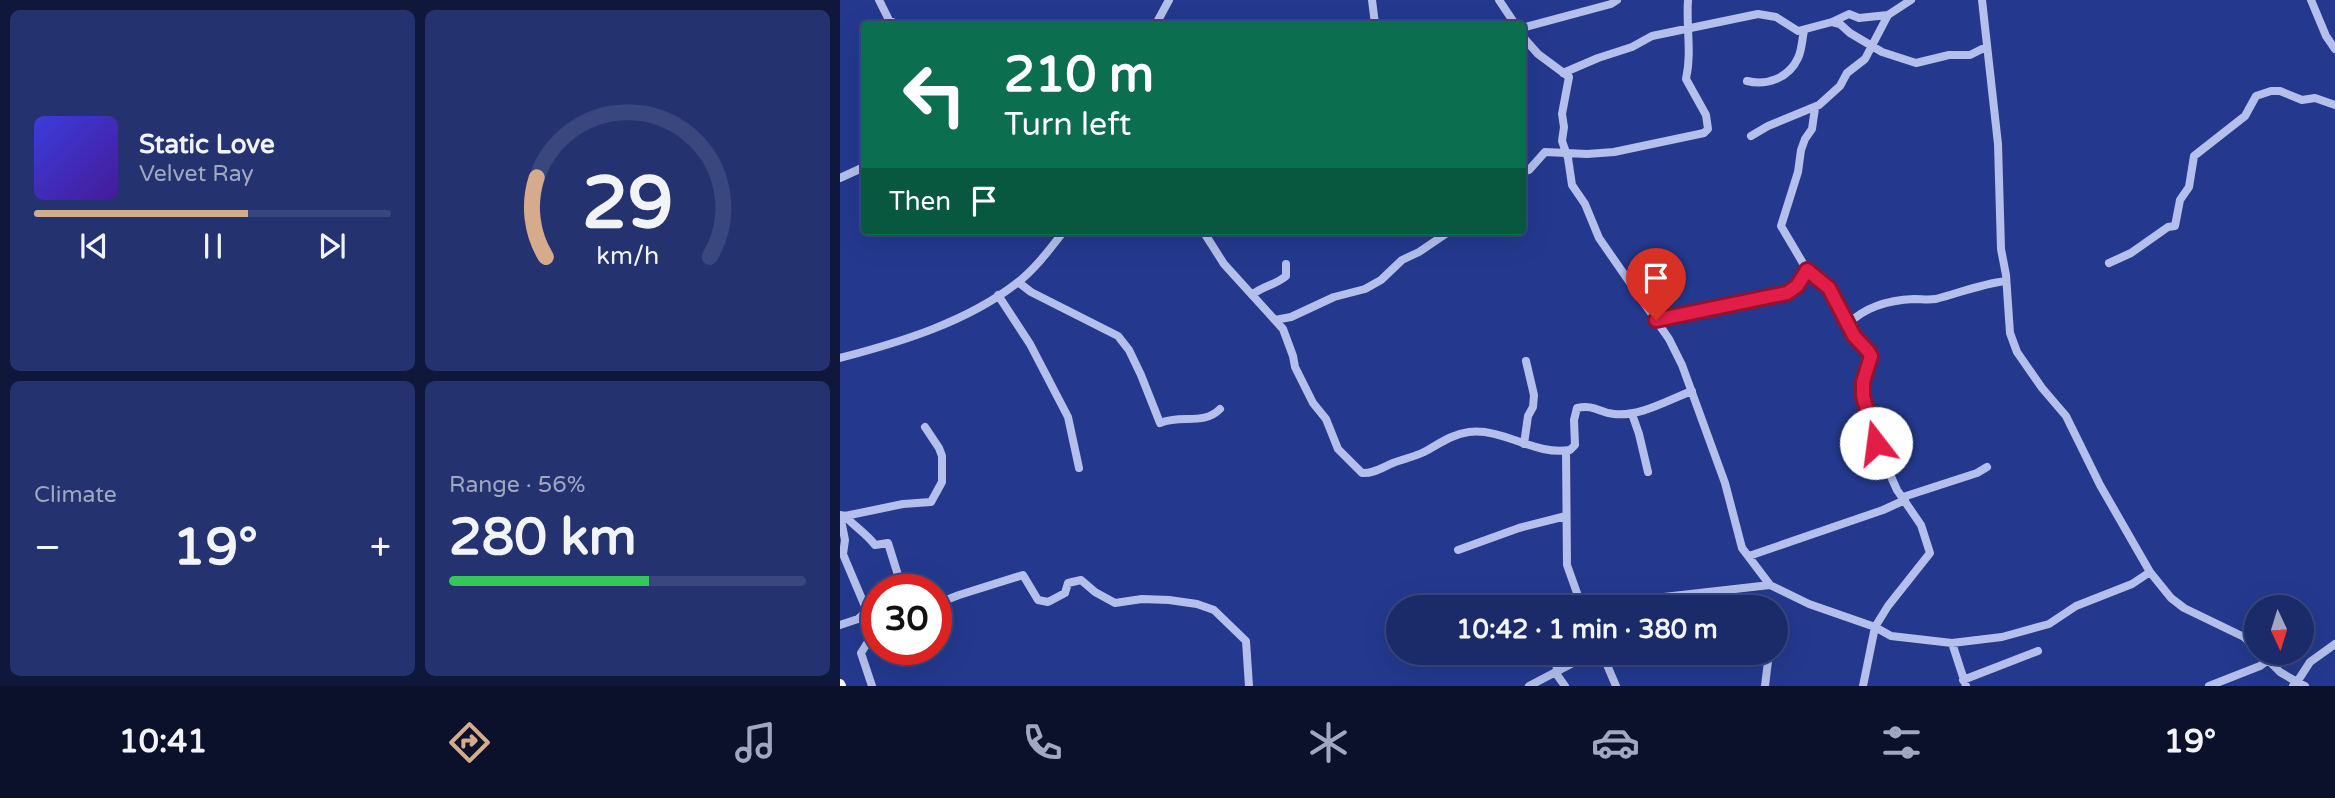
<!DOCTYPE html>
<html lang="en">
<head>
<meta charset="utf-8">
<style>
	:root { --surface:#1b2b6a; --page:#243370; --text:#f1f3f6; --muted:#a0a7c1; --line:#39477e; --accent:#d6ab8b }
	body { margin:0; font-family:"Varela Round",sans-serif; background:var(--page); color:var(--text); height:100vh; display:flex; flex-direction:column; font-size:26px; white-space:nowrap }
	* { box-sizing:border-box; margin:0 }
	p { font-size:23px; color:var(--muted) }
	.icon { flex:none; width:38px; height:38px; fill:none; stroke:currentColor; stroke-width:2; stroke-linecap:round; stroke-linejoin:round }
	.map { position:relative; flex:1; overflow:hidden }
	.side { display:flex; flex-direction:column; gap:10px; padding:10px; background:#0f183a; width:840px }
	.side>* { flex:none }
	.hud { position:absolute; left:21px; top:21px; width:665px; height:214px; border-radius:7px; box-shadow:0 7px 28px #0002,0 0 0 2px var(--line); background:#0b6e4f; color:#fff; overflow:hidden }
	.needle { width:46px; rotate:176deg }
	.fabs { position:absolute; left:1404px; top:595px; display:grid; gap:14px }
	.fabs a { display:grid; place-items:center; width:70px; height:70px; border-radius:50%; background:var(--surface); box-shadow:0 7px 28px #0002,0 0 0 2px var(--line); font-size:35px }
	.speed { position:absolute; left:21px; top:574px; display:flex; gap:14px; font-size:35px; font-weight:700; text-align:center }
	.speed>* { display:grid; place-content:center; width:91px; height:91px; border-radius:50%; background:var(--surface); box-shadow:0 7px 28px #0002,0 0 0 2px var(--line); line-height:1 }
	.speed .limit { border:10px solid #d22; background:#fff; color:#111 }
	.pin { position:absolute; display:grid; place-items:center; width:60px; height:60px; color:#fff; margin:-72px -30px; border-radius:50% 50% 50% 0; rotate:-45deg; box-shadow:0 0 7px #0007 }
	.pin .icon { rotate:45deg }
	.me { position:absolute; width:77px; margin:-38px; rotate:345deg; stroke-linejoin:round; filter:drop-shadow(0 0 5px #0008) }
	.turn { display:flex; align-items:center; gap:24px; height:147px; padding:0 28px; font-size:32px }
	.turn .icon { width:91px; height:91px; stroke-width:2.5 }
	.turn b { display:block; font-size:49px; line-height:60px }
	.then { display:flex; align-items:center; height:66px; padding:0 28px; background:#0003; gap:14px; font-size:26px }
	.big { font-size:52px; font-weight:700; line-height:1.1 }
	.side .widget { flex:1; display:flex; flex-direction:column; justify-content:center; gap:10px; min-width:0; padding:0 24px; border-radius:10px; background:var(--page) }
	.side .dial { align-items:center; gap:0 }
	.dial svg { height:182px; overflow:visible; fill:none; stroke:var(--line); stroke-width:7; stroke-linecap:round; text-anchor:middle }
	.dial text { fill:var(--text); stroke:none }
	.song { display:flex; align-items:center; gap:21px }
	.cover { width:84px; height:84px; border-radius:10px; background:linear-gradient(135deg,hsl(240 70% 55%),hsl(260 70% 35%)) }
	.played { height:7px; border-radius:4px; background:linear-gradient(90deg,var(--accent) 60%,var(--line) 60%) }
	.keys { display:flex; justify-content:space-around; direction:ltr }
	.heat { display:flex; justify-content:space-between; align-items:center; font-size:38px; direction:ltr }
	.charge { height:10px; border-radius:5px; background:linear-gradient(90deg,#34c759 56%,var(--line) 0) }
	.side .tiles { flex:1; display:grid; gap:10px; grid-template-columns:repeat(2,1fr) }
	.trip { position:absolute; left:546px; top:595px; width:402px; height:70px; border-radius:35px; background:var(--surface); box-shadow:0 7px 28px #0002,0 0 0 2px var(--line); font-weight:700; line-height:70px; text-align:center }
	.dock { display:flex; height:112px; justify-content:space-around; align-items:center; background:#0b112a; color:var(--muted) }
	.dock .icon { width:49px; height:49px }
	.dock .current { color:var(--accent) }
	.dock b { font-size:32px; color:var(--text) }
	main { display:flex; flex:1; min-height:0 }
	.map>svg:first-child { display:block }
</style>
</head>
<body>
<main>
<section class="side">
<div class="tiles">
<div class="widget">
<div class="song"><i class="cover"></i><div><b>Static Love</b><p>Velvet Ray</p></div></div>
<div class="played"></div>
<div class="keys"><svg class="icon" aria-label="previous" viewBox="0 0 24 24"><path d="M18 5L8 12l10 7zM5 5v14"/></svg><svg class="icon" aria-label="pause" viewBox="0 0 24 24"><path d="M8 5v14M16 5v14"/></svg><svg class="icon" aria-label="next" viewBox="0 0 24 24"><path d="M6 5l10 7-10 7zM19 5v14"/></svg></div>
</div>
<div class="widget dial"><svg viewBox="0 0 100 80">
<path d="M14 69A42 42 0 1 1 86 69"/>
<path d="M14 69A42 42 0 0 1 10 34" stroke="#d6ab8b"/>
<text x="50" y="56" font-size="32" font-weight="700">29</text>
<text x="50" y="72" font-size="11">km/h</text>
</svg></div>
<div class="widget"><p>Climate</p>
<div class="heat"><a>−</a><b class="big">19°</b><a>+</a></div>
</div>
<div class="widget"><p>Range · 56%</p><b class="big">280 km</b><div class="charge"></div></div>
</div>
</section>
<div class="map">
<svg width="1495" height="686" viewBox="0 0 1495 686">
	<rect width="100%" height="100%" fill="#24398e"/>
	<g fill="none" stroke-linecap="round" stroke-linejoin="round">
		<!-- minor -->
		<path stroke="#b4c0eb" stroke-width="8" d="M39,0l10,20 7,4
			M532,0l3,24
			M659,0l16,24
			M1142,0l16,144 3,105 5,26 4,58 7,19 25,36 24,28 34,69 50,87 21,26 13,10 60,29 12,11
			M1471,0l15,36 9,13
			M992,22l8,2 10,9 32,19 34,11 33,-8h21l16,-8
			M316,24l13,-24
			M682,28l89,-24 6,-4
			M682,36l16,18 31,23 -7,37 2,13 -2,14 6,17 4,27 13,19 14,34 70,101 13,26 43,118 17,65 28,37 39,19 66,23 -12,59
			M723,73l35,-15 34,-11 20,-11 106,-22 18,3 22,14 34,-9 17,-8 10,4 29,-3
			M907,81c20,5 42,-3 51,-23 4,-8 4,-19 6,-27
			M975,108l-3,21 -7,10 -4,11 -3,22 -17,54 26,44 22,18 25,48 14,15 2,11 -8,25 10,47 25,56 24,35 9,28 -42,53 -13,21 16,9 61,7 50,-6 47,-13 27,-18 56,-22 18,-12
			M911,136l17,-10 51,-21 21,-19 7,-13 18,-14 23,-44 23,-15
			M682,171l7,-1 16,-18 42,2 27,-2 90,-19 4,-4 -2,-14 -20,-36c6,-26 0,-52 2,-79
			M0,178l24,-11
			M363,231l21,33 59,65 10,27 2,11 18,36 13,16 12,30 24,24c11,1 21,-6 31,-10 10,-4 21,-6 31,-11 15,-8 28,-18 45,-20 36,-4 65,24 101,18l5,-5 -1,-25 3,-12c18,-4 22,5 37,6 26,3 54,-14 78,-23
			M1269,263l22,-10 37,-26 7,-1 5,-26 9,-13 5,-31 51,-40 11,-20 15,-5h9l22,9 13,-2 20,7
			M178,282l13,10 87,44 11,14 12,25 19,48c22,-9 43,3 60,-14
			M158,295l32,49 38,73 11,51
			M412,295c10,-9 24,-10 34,-19v-12
			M435,320l16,-3 43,-20 31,-8 16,-9 21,-20 17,-8 31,-21
			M816,320l131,-27 10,-7 10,-16
			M1008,324c17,-17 42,-24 66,-25 7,0 14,1 22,0 23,-6 45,-15 70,-18
			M0,358c61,-16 127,-36 177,-75 18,-14 33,-34 47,-52
			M792,414l7,20 9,38
			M684,444l4,-28 5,-9 1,-12 -8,-34
			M726,451l1,114 15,42
			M1063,497l74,-24 10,-6
			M5,516c10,11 21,17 30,29l13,-2 14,45 -4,2
			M618,550l61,-22 47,-12
			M909,556l134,-46 22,-10
			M96,604l23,-9 64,-20 15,25 10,2 17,-9 3,-10 13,-3 14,12 20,11 27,-4 27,1 28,4 17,6 32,31 3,45
			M800,607l15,-9 115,-13
			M0,625l18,-6 19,-17
			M1112,643l14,43
			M708,653l11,17
			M762,653l14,33
			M1421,653l19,19 17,10 -4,4
			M715,672l10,14
			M1123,680l75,-29
			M32,686l-11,-33 10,-16 5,-14 -9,-12 -22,-52 -2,-5 2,-14 -5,-25 5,1 58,-12 28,-2 11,-20v-26l-3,-8 -14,-21
			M689,686l63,-33
			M925,686l4,-33
			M1369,686l51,-20 8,-6
			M1465,686l-8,-4 13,-20 25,-18"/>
		<!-- major -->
		<path stroke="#f8f9ff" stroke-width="10" d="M0,684l1,2"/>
	</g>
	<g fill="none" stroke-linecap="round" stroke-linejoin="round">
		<!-- route casing -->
		<g stroke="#92132f" stroke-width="18">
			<path id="route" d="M816,320l131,-27 10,-7 10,-16 22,18 25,48 14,15 3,5 -8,26v14l13,47"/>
		</g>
		<!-- route -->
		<use href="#route" stroke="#e11d48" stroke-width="12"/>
	</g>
</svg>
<div class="fabs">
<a><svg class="needle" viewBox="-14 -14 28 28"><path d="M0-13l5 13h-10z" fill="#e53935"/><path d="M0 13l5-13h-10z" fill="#a0a7c1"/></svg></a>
</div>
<div class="speed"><div class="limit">30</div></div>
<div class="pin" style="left:816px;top:320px;background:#d93025"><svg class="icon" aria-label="arrive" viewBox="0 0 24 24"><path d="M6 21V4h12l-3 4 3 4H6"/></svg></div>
<svg class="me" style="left:1036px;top:443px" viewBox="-20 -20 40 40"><circle r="19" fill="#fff"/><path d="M0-13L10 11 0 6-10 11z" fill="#e11d48"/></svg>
<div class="trip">10:42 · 1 min · 380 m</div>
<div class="hud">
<div class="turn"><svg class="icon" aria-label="left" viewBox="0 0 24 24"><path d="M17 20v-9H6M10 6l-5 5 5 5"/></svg><div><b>210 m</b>Turn left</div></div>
<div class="then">Then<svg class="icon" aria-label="arrive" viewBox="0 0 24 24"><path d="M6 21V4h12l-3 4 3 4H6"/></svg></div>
</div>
</div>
</main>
<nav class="dock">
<b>10:41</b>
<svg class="icon current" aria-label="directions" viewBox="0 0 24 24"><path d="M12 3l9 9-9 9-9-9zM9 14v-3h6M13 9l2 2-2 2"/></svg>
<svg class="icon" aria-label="music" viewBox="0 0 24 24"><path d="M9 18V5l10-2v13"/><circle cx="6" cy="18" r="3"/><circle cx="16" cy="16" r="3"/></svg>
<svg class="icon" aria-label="phone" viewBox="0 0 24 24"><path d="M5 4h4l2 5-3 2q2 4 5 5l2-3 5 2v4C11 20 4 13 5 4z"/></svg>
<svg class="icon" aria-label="climate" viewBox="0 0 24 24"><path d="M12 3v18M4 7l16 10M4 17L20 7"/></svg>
<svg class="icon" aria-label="car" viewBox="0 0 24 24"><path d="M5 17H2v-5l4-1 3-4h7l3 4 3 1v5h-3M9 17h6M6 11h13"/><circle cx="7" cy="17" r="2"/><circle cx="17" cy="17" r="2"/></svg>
<svg class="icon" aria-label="filters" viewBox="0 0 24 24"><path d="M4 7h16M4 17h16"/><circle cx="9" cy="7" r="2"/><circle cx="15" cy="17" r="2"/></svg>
<b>19°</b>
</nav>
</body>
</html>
